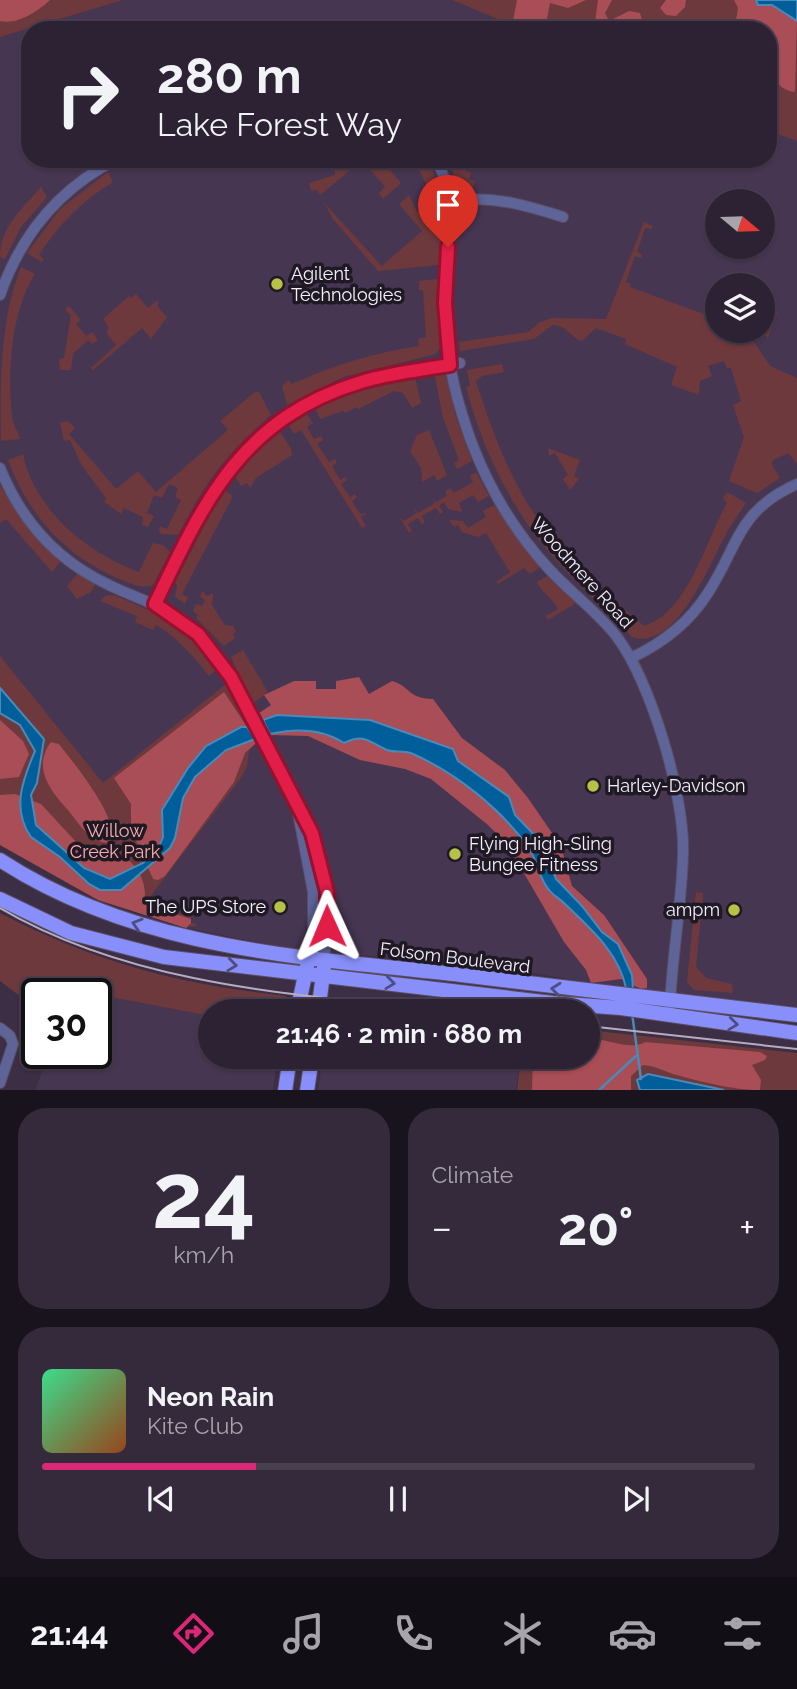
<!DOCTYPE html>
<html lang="en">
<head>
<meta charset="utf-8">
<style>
	:root { --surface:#2d2234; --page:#352a3c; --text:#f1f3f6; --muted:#a7a4ac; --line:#483f4f; --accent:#db2777 }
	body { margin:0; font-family:Raleway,sans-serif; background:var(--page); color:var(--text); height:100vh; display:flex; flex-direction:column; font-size:26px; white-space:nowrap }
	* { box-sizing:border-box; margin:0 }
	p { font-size:23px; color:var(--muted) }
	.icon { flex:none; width:38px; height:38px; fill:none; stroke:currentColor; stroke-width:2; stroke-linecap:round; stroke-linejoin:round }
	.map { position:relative; height:1090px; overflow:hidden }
	.panel { display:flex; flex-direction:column; gap:18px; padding:18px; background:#19131d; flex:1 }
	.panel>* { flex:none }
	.hud { position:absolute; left:21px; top:21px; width:756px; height:147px; border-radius:28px; box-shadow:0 2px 5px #0004,0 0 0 2px var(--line); background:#2d2234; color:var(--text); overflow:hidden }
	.needle { width:46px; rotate:109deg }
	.fabs { position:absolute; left:705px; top:189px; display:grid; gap:14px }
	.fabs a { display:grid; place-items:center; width:70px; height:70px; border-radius:50%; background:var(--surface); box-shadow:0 2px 5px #0004,0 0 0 2px var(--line); font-size:35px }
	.speed { position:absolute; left:21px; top:978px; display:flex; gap:14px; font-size:35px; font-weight:700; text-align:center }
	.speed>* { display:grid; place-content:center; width:91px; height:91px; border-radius:50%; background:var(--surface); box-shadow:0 2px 5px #0004,0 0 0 2px var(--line); line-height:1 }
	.speed .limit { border:4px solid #111; border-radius:10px; background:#fff; color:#111 }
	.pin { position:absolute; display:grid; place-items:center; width:60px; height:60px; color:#fff; margin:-72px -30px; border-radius:50% 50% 50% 0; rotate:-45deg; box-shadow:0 0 7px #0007 }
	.pin .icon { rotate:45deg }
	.me { position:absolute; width:77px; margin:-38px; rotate:359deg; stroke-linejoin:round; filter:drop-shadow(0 0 5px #0008) }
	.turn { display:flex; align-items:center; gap:24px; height:147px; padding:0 21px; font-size:32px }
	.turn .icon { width:91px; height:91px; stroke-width:2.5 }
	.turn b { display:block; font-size:49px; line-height:60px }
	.big { font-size:52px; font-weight:700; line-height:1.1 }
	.panel .widget { flex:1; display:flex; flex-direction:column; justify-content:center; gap:10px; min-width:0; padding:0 24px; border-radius:28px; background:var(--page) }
	.panel .dial { align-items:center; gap:0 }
	.dial b { font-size:91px; line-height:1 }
	.song { display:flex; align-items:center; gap:21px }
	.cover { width:84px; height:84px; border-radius:10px; background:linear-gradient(135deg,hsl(150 70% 55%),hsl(20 70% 35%)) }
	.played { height:7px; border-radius:4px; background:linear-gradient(90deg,var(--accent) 30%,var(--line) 30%) }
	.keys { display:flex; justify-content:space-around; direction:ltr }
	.heat { display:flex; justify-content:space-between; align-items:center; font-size:38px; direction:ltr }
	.panel .tiles { flex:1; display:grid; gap:18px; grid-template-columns:1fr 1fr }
	.widget:last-child { grid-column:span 2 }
	.trip { position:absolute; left:198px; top:999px; width:402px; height:70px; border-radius:35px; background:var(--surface); box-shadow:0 2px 5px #0004,0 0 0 2px var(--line); font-weight:700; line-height:70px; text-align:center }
	.dock { display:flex; height:112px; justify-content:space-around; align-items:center; background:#120e15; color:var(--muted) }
	.dock .icon { width:49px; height:49px }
	.dock .on { color:var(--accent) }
	.dock b { font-size:32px; color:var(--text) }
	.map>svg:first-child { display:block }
</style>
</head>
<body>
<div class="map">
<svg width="797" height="1091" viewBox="0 0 797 1091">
	<rect width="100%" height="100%" fill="#3c2e45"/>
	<!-- built -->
	<path fill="#473652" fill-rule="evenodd" d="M123,0h329l72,30h-494v129h738v-42l29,12v878l-179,-19 -132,-23 -191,-15 -112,-23 -85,-27 -98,-55v-808zM718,201h45v46h-45zM718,285h45v46h-45z
		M70,984l35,12 105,20v41h67l-4,33 -238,1 13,-37h48v-60h-30z
		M323,1057h198l-5,33h-198z"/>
	<!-- green -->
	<path fill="#6e393d" d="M0,0h123l-123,37z
		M452,0h345v141l-29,-11v-100h-244z
		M334,159h47l20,24 -18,16 -4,-6 6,-6 -23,-27 -42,35 -3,-5 -6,1 -2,-8 26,-8z
		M414,159h14l14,35 -17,1 -2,-2 6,-3z
		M456,159l11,5 -2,6 6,3 -2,6 6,2 -2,6 -9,1 -7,-5 -9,-23z
		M108,172l5,10c-31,19 -54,42 -74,73l5,4 -2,3 -15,-9 33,-44z
		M41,187l6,10 -26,30 -16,32 -5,-2c0,-30 22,-48 41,-70z
		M409,195l8,17h27l-5,53 -61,6 -45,-52 -9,-16 58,63 40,-35 -23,-27z
		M644,222l9,4 -2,3 -6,-1 -8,24 5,2 -1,4 -6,-2 -9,26 5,2 -1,3 87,32 1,12h29l23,35 27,12v86l-9,-11 -15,7 -1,5 8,13 -23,15 -28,-12 15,-44 -11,-32 8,-4 -10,-33h-4l-3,-7 -16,5 4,10 -12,5 -1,14 -28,-10 6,-18 -52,-23 1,-5 -30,-11 -14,13c-12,-4 -15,-15 -29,-16l-19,14 -74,12 -1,-9 69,-10 12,-10 12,-4 54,1z
		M21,267l14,7c-23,35 -28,96 -23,142 1,11 7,15 8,23l-19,2c-1,-57 -1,-122 20,-174z
		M437,279l3,68 -4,7 -93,23 -56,28 -5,-19 6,-6 4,4c41,-19 82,-31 127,-38l-1,-7 8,-2 -3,-47h-4v-9z
		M136,294l12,14 10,-8v7l9,10 -16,22 -9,-11 -49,42 -2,-2 25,-23 -9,-11 1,-8 -5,-7 26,-23 2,2z
		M763,304l15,8 -10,26 -7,-7z
		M69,306l12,14 -5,4 10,12 6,-4 6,8 -6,4 -4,-4 -15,14 -2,16h-11l-1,-11 5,-1 7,-43 -6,-5z
		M502,364l2,8 -22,4 -6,5c20,63 43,122 88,172 24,26 53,49 80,73 44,-13 63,-88 83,-123l-4,-5 4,-6 19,11c-7,11 -15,21 -21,33 -15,27 -49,116 -93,101 -24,-26 -51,-49 -75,-76 -45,-49 -74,-110 -91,-174l4,-1 -3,-16z
		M445,371l11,46 16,44 -15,8 -3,-6 5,-3 -16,-42 -9,-46z
		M415,377l6,26 -9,5 -9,-15 -9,-2 -36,18 -1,-2 -12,6 -2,-2 -23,8 -5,-11 47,-20z
		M255,392h4l12,23c-48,42 -64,65 -93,120l-17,-1 -2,-4 1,-4 7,3 14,-29 -6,-3 3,-9 -9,-4 -7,14 -8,-3 -7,18 7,3 -6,11 -6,-2 1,-8 -19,-9 -3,6 -17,-12 2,-4 -24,-32 -12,-26 -6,1 -4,-18 8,-2 7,7 -6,6 47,55 22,-18 18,21 72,-62 -8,-9z
		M306,413l7,10 -6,4 7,12 7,-3 2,4 -6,4 12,18 6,-3 2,4 -5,3 8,14 5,-3 2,3 -6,4 9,13 5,-3 2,3 -5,4 8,13 7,-1 -6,4 5,9 -4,2 -61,-98 -7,4 -6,-10z
		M279,430l12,19 1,6 -36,23 -6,10 -3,-5 -6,3 -7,-11z
		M429,430l18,45 -10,6 -3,-6 -12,7 -1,-14 -11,-17 7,-16z
		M548,448l32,12 -6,16 5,3 -9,11 -7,-11 5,-4 -13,-22 -6,3z
		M24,454c-1,7 4,17 7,25 21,45 63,76 108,93l14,-29 10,2 7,7 -17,33c-11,4 -21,-1 -31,-5 -56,-23 -93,-64 -114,-120z
		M476,472l13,24 -11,6 -5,-7 -14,8 3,9 -14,-3 -4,-7 -5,4 4,6 -3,2 -4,-6 -14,8 3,7 -3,1 -4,-6 -10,6 4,7 -3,2 -10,-17 5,5 12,-8 -3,-5 5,5 17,-10 -3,-6 4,5 11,-6 -2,-4 5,-4 4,5 19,-11 -3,-6z
		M0,485l21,34 39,43 -8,10 -46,-53 -6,4z
		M223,489l10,7 -51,98 6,3 -3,7 -10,-7 2,-12 -2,-2z
		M494,505l46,62 -10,7 -6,-6 -26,16 -2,-2 14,-10 -24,-39 -8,4 -16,-5 -4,-7 -4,2 -5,-7 14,1 5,7 18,-11 -3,-6z
		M78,573l18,10 -5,9 -14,7 -10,-13z
		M547,576l29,27 -28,17 -2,-4 12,-7c-6,-12 -15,-14 -21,-27z
		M202,591l5,5 6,-3 -1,12 13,20 8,1 3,6 -3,2 2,4 -11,8 -28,-28 2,-3 -5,-4 3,-7 6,2 3,-6 -5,-3z
		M114,595c42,18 79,33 104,73l-9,8c-17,-21 -31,-38 -53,-51l-3,5 -18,-8 2,-6 -37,-15 5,-5z
		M243,650l25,42 -16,12 -21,-47z
		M0,656l103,127 123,-99 32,58 -9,8 -2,17 -7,12 -94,123 45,15v6l6,1 -2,2 -12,1 -85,-27 -98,-55z
		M696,892l7,1 -7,74 10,11 26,6 1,9 -39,-3 -7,-8z
		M0,913c97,50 178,71 286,83l-2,15 -74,1v4l-105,-20 -35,-12 -4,10h-29v15l-37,-28z
		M331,1001l90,10h-91z
		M588,1030l209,23v37l-280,1 4,-34h67z"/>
	<!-- forest -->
	<path fill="#a94d56" d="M0,0h50c-13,12 -33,25 -50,21z
		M517,0h69l-18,8 -18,-5 -4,21 -16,6 -17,-9z
		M598,0h14l-7,13 4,8 20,-10 11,2 2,7 -5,10h-55l13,-8z
		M666,0h20l-1,7 -9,9 -10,-1 -6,-7z
		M734,0h22l2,5h14l25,16 -2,71c-30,-4 -27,-40 -27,-62l-28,-2 -4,-8 2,-12z
		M359,677l10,17 23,-13c19,5 14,17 41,18l29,39 43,32 23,28 33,48 11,40 32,29 43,64v9l-6,1 -20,-10 -30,4 -5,-13 -22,-28 -57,-98 -19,-19 -57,-46 -26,-10 -45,-9 -52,-24 -38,-1 -11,-22 12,-8 -7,-10 30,-14h22v8h20v-8z
		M224,692l33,50 -12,11 -11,29 -69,94 -7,4 -5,-1 -22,-50v-25l-17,-26z
		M0,720l23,21 6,13 -10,23 -19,2z
		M51,742l8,2c16,21 60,73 53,99 -23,1 -32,-19 -45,-34 -17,-19 -35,-42 -16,-67z
		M15,794l26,10 49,53 18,4 15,-5c17,11 25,30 21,48l47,15v4l-5,5 -88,-28 -98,-55v-50z
		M588,1037c17,2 44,14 57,5l115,10 7,4 -2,4 -13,5 9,15 -1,10c-22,1 -68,-10 -90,-17 -10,-4 -16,-7 -27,-8l-12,11v14h-99l1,-33h55z"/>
	<!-- water -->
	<path fill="#005f9b" stroke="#4a8ab9" stroke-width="2" d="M756,0h41v21l-25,-16h-14z
		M0,688l44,51 -7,44 -6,12 5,30 48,43 26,11 33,-16 14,-11 6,-15 -1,-27 26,-42 18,-22 35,-19h6l8,12 -29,11 -31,27 -12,21 -8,40 -5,10 -49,42h-21l-11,-6 -29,-27 -29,-20c-20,-28 -8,-58 4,-86l-15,-26 -20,-12z
		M277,715l93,5 83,29 5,12 51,36 6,18 29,30 12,34 26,27 20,26 16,12 14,31 1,14 -7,-1c-7,-35 -36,-60 -61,-84 -5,-5 -12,-9 -16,-14 -11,-13 -11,-30 -21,-43 -27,-38 -72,-74 -115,-93 -8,-4 -18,-1 -26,-4 -19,-8 -21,-17 -43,-7 -23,-15 -48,-15 -74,-9l-7,-14z
		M648,1074l76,16h-84l-3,-10z"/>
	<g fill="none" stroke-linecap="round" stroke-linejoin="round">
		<!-- stream -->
		<path stroke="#4a8ab9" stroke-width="2.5" d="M632,1013l9,66
			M598,1091l38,-35"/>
		<!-- minor casing -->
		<g stroke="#5a4d63" stroke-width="12">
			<path id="minor" d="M436,159c26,47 8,95 9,145 0,37 6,75 17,110 17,57 47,112 88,156 21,23 48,42 67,67 34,45 68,160 66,216 -1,51 -11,102 -13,153
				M451,201c41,-6 74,4 112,16
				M0,295c21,-60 60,-107 117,-136
				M0,468c21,52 57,93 109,117 24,12 50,19 72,35 50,37 87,127 114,183 7,15 17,27 22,43 11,38 11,76 7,116
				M155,604c50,-103 88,-191 210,-223 31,-9 63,-11 95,-18
				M631,658c32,-15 58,-35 77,-65 31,-48 29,-82 89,-109
				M298,813l15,79v42l-5,24
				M0,1028l10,8 3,8 -13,39"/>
		</g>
		<!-- major casing -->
		<g stroke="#5a4d63" stroke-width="16">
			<path id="major" d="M0,860c138,90 303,97 461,115 112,14 224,27 336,40
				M0,899l71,34 93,24 389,46 68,5 176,25
				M297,1012l10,-46
				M318,1012l6,-45
				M285,1091l5,-34
				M307,1091l5,-34"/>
		</g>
		<!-- minor -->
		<use href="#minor" stroke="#5e6498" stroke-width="10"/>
		<!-- major -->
		<use href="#major" stroke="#888ffa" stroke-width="14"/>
		<!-- tram -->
		<path stroke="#b7acbe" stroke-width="2" d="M0,908c137,80 305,87 458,104
			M588,1026l209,23"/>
	</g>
	<!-- one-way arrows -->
	<defs><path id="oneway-chevron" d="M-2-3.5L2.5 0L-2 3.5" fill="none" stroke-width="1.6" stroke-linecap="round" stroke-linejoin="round" transform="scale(1.75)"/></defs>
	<g stroke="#4e4e84">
		<use href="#oneway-chevron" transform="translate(137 924) rotate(-163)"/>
		<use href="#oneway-chevron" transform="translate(232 965) rotate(7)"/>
		<use href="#oneway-chevron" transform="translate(390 983) rotate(7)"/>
		<use href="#oneway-chevron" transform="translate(556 989) rotate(-174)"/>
		<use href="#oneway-chevron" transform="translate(733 1024) rotate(7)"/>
	</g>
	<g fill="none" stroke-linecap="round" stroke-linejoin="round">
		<!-- route casing -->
		<g stroke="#92132f" stroke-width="18">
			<path id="route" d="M327,926v-34l-15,-59 -81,-156 -33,-43 -43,-30c49,-103 87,-186 206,-222 29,-9 60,-12 89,-17l-5,-62 3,-56"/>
		</g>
		<!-- route -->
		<use href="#route" stroke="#e11d48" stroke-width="12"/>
	</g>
	<!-- markers -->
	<g fill="#b8c147" stroke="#1f1924" stroke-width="2.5">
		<circle cx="277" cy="284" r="7"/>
		<circle cx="593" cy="786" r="7"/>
		<circle cx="455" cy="854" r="7"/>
		<circle cx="280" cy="907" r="7"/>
		<circle cx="734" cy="910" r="7"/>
	</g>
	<g text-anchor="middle" stroke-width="7" stroke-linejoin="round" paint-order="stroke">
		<!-- poi labels -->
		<g font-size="18" fill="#f8effe" stroke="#1f1924" text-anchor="start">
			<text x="291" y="280">Agilent<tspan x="291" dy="21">Technologies</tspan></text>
			<text x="607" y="792">Harley-Davidson</text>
			<text x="469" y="850">Flying High-Sling<tspan x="469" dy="21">Bungee Fitness</tspan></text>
			<text x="266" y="913" text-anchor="end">The UPS Store</text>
			<text x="720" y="916" text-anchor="end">ampm</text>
		</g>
		<!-- street labels -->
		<g font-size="18" fill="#f8effe" stroke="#1f1924">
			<text transform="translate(582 573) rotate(48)" y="6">Woodmere Road</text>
			<text transform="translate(455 958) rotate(7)" y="6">Folsom Boulevard</text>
		</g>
		<!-- park labels -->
		<g font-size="18" fill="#fbaeb1" stroke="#1f1924">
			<text x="115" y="837">Willow<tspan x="115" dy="21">Creek Park</tspan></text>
		</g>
	</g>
</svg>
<div class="fabs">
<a><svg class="needle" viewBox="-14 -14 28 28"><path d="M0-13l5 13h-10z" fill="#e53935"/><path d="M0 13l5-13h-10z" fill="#a7a4ac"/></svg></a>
<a><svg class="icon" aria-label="layers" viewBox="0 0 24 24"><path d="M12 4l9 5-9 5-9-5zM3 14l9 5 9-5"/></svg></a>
</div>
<div class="speed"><div class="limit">30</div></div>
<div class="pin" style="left:448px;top:247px;background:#d93025"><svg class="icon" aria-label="arrive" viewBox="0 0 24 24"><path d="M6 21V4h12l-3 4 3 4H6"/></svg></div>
<svg class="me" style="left:327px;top:926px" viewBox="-20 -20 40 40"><path d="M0-17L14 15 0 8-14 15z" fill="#e11d48" stroke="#fff" stroke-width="4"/></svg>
<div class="trip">21:46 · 2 min · 680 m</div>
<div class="hud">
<div class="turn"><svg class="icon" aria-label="right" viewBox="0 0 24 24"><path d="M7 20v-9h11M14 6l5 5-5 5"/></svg><div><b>280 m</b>Lake Forest Way</div></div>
</div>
</div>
<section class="panel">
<div class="tiles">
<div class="widget dial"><b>24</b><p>km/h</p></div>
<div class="widget"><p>Climate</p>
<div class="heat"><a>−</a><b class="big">20°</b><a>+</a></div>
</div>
<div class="widget">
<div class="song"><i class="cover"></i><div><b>Neon Rain</b><p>Kite Club</p></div></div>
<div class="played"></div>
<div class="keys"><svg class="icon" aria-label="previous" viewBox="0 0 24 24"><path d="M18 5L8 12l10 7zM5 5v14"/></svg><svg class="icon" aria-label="pause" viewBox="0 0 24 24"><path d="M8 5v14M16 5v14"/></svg><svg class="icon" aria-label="next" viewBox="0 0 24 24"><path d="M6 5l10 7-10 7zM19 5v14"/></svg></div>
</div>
</div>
</section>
<nav class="dock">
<b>21:44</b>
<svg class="icon on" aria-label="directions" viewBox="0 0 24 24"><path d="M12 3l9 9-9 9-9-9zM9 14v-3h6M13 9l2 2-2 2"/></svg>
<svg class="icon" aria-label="music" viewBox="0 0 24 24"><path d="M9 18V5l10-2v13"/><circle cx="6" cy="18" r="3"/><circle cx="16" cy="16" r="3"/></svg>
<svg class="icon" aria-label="phone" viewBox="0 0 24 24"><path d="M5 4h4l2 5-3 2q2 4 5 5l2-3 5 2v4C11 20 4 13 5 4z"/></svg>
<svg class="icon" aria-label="climate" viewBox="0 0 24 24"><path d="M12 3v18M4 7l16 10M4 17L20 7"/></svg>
<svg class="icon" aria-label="car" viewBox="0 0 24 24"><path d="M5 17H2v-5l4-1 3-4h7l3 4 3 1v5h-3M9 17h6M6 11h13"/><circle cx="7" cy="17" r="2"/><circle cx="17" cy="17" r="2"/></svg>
<svg class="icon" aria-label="filters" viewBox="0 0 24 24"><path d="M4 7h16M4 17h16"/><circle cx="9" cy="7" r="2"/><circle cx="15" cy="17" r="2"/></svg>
</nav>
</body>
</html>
